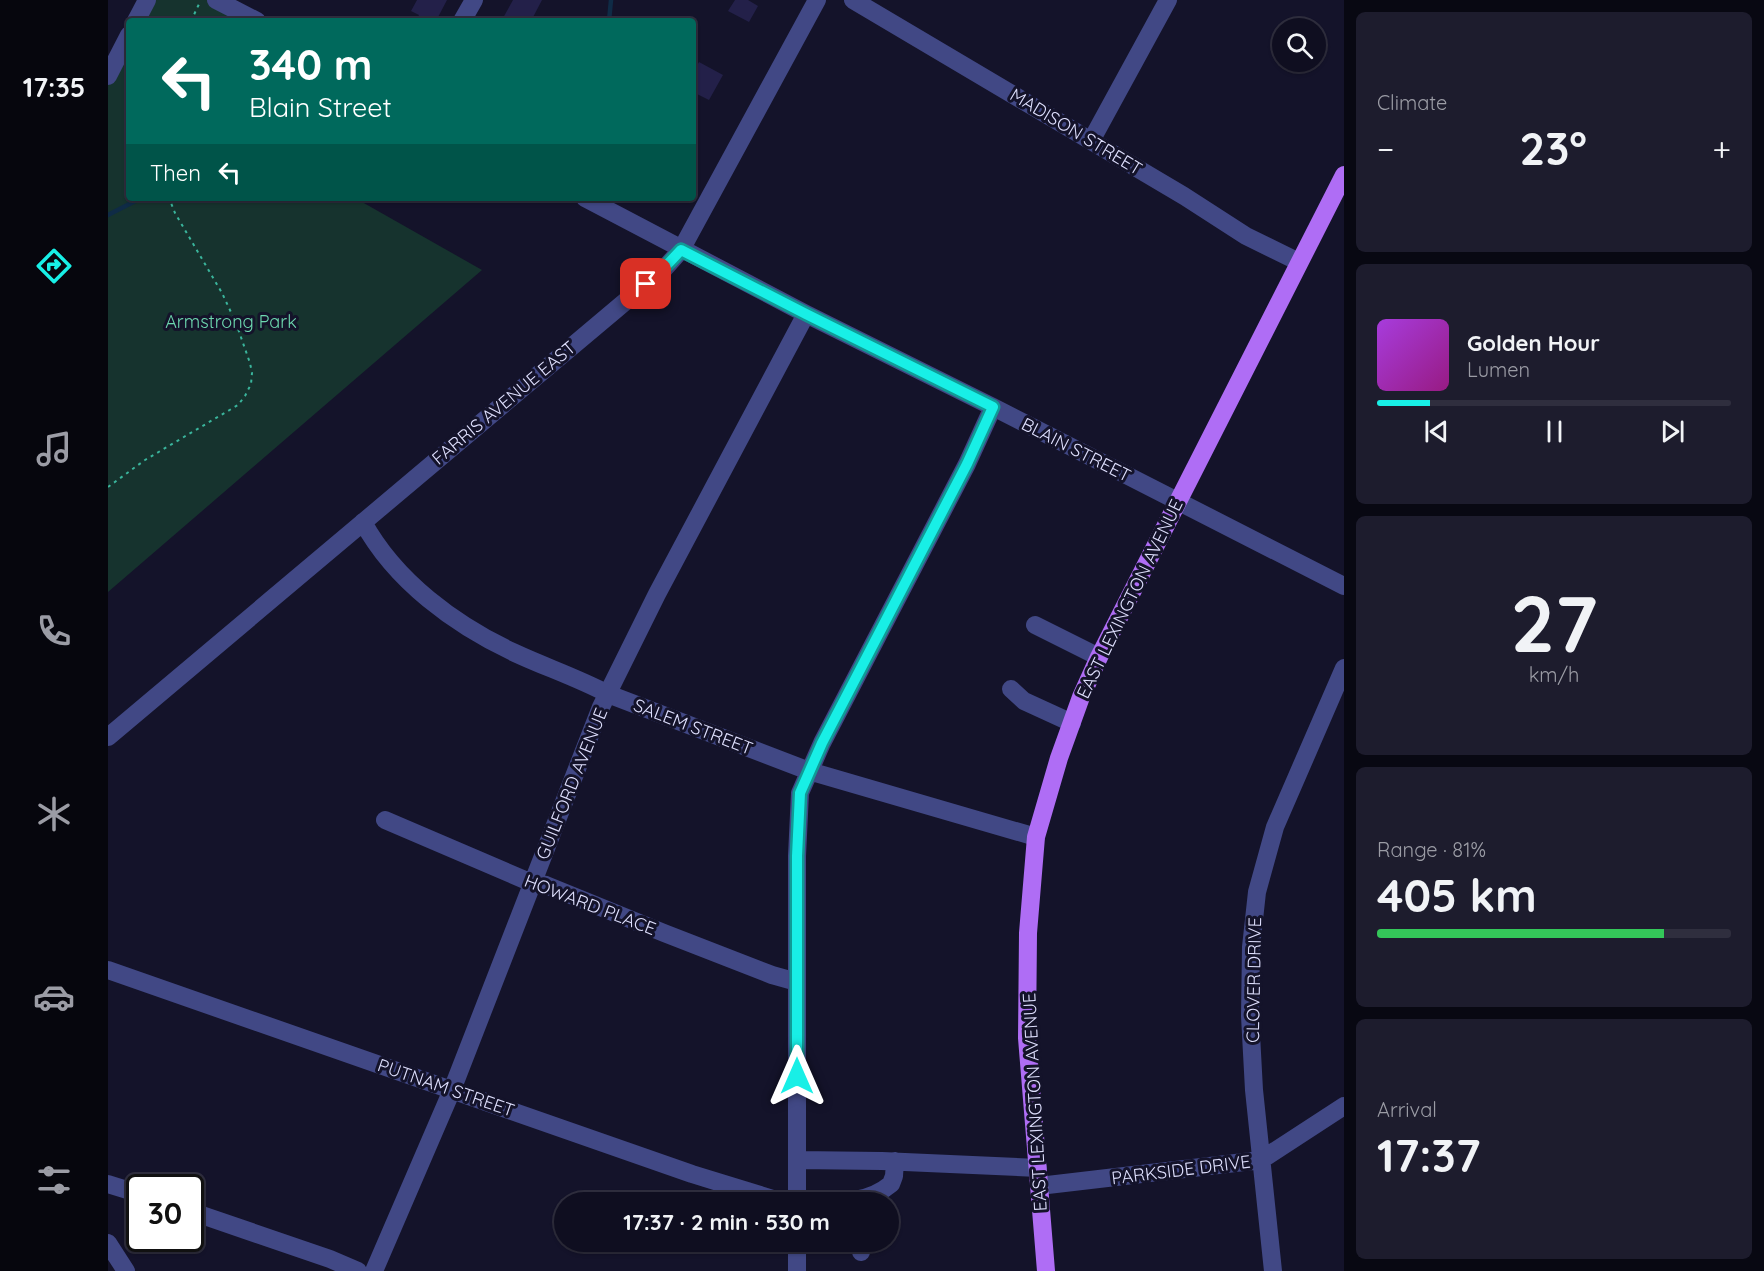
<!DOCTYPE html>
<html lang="en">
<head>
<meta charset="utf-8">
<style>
	:root { --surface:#0f0e20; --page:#1d1c2d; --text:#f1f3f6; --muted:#9b9ca5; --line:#2f2e3e; --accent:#18efe6 }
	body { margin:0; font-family:Quicksand,sans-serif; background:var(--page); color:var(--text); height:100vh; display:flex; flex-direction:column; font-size:22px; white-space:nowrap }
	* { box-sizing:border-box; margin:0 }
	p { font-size:20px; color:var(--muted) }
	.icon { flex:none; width:33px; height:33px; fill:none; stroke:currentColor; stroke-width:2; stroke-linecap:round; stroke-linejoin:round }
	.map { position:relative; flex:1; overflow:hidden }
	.sheet { display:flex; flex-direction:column; gap:12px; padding:12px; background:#080812; width:420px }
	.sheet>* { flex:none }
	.hud { position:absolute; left:18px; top:18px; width:570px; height:183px; border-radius:6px; box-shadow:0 2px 4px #0004,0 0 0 2px var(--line); background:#00695c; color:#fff; overflow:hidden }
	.controls { position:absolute; left:1164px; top:18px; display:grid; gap:12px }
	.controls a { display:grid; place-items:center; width:54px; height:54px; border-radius:50%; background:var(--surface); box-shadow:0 2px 4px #0004,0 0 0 2px var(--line); font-size:30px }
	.speed { position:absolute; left:18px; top:1174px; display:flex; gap:12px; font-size:30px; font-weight:700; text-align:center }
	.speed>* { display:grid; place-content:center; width:78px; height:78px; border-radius:50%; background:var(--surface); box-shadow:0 2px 4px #0004,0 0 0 2px var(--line); line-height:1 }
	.speed .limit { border:3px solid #111; border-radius:9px; background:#fff; color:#111 }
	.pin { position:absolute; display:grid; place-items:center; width:51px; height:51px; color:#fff; margin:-26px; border-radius:12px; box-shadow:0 3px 9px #0006 }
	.me { position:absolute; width:66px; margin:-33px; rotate:0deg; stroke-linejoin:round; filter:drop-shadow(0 0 4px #0008) }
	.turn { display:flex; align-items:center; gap:21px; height:126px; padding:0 24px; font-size:27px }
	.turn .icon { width:78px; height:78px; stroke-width:2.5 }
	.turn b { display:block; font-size:42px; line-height:51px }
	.then { display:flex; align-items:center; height:57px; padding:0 24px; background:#0003; gap:12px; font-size:22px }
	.big { font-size:45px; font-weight:700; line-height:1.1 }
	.sheet .tile { flex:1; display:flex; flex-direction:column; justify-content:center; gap:9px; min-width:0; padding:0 21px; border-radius:9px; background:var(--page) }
	.sheet .dial { align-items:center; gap:0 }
	.dial b { font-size:78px; line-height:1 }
	.song { display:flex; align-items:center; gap:18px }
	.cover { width:72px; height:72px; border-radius:9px; background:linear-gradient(135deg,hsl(280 70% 55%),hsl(310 70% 35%)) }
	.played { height:6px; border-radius:3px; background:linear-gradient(90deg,var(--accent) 15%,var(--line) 15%) }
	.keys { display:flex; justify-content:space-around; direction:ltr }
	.heat { display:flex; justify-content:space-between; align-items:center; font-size:33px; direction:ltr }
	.charge { height:9px; border-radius:4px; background:linear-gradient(90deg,#34c759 81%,var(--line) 0) }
	.trip { position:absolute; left:446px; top:1192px; width:345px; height:60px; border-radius:30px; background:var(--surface); box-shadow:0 2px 4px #0004,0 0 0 2px var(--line); font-weight:700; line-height:60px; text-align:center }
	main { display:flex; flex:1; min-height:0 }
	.dock { display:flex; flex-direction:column; width:108px; justify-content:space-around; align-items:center; background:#06060d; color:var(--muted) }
	.dock .icon { width:42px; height:42px }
	.dock .active { color:var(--accent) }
	.dock b { font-size:27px; color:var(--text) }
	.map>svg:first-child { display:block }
</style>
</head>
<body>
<main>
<nav class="dock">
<b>17:35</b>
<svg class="icon active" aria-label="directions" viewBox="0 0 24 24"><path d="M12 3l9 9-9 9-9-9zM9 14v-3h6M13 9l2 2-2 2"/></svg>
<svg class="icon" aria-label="music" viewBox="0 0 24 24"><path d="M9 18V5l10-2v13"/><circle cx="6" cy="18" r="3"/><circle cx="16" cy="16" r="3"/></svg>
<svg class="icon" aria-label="phone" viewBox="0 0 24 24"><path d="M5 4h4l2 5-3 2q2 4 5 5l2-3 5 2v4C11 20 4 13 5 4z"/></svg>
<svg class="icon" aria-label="climate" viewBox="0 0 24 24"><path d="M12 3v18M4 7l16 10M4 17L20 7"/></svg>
<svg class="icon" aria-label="car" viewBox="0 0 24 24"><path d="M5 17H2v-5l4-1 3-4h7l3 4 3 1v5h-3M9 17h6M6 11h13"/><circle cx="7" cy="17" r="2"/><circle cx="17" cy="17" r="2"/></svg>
<svg class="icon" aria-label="filters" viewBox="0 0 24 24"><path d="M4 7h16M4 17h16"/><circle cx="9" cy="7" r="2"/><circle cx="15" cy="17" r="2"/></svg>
</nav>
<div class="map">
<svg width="1236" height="1271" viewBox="0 0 1236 1271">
	<rect width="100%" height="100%" fill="#14132a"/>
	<!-- green -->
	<path fill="#16332e" d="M36,0h72l46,21h-129z
		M21,30v168h226l127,72 -374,322v-520z"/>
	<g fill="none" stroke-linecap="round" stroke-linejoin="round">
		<!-- stream -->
		<path stroke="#0f2b46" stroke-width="4.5" d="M501,21l2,-21
			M0,215l33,-17"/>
	</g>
	<!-- building -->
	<path fill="#232049" d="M309,0h30l-11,21h-20l3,-6 -8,-4z
		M405,0h29l-11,21h-22l-6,-3z
		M627,0h13l10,6 -9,16 -21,-11z
		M591,62l24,13 -14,25 -16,-8v-19z"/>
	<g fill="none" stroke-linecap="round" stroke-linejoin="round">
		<!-- path -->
		<path stroke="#3ab59c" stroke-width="2" stroke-dasharray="3 4.5" stroke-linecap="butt" d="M83,21l9,-19
			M0,487l37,-27 93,-55 7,-9 6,-12 1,-11 -2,-10 -14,-40 -14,-30 -47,-80 -6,-15"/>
		<!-- minor -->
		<path stroke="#414885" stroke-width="18" d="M108,0l41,21
			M745,0l331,196 62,40 53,26
			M28,21l11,-21
			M354,21l12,-21
			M0,76l21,-41
			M983,141l77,-141
			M477,198l221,116 187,93 351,179
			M255,522c32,59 92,103 152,131 30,14 63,25 93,41l201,77 227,66
			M927,625l64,32
			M903,689l13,12 48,22
			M0,737l556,-468 17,-19 136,-250
			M277,820l147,63 14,2 118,48 108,42 25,7
			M0,970l584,204 94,29
			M689,1160l85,1 156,7
			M0,1184l32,10
			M931,1186l222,-26 83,-54
			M689,1201c32,0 67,6 94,-17l3,-8 1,-15
			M689,1203v-347l3,-63 22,-50 145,-279 26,-57
			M82,1211l140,48 28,12
			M689,1242v29
			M752,1242l1,10
			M0,1243l18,28
			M266,1271l78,-181 149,-383 56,-113 149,-280
			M1165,1271l-19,-181 -4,-74 1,-69 6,-55 18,-65 69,-159"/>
		<!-- major -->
		<path stroke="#af6df5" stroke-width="18" d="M938,1271l-19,-233 1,-105 8,-96 23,-79 22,-61 18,-40 245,-482"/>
	</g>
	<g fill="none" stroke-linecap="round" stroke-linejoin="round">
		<!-- route casing -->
		<g stroke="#109b96" stroke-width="15">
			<path id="route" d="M538,284l18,-16 17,-18 125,64 187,93 -26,57 -145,279 -22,50 -3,63v220"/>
		</g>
		<!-- route -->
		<use href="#route" stroke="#18efe6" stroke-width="10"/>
	</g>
	<g text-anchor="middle" stroke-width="6" stroke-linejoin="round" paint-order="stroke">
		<!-- street labels -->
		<g font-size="18" fill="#dedffd" stroke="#14132a">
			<text transform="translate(968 132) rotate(31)" y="6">MADISON STREET</text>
			<text transform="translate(396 403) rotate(-40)" y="6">FARRIS AVENUE EAST</text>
			<text transform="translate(968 450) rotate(27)" y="6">BLAIN STREET</text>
			<text transform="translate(1022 599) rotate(-64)" y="6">EAST LEXINGTON AVENUE</text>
			<text transform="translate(585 727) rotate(21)" y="6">SALEM STREET</text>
			<text transform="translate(464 784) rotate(-68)" y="6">GUILFORD AVENUE</text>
			<text transform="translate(482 905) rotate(21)" y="6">HOWARD PLACE</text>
			<text transform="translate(1146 980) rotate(-89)" y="6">CLOVER DRIVE</text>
			<text transform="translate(338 1088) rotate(19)" y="6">PUTNAM STREET</text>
			<text transform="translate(927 1102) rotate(-93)" y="6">EAST LEXINGTON AVENUE</text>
			<text transform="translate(1073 1170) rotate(-7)" y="6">PARKSIDE DRIVE</text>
		</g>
		<!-- park labels -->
		<g font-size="18" fill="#6dd9af" stroke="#14132a">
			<text x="123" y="328">Armstrong Park</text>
		</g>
	</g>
</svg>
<div class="controls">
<a><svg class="icon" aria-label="search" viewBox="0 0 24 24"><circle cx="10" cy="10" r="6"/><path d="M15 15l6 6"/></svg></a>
</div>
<div class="speed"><div class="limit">30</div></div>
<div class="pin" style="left:538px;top:284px;background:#d93025"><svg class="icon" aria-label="arrive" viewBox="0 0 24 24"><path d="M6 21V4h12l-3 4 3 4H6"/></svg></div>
<svg class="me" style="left:689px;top:1076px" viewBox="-20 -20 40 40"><path d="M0-17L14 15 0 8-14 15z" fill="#18efe6" stroke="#fff" stroke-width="4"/></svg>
<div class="trip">17:37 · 2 min · 530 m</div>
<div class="hud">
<div class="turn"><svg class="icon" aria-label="left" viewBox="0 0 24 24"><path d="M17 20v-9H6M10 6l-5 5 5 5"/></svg><div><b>340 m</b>Blain Street</div></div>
<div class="then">Then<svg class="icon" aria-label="left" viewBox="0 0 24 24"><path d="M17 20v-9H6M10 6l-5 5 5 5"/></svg></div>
</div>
</div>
<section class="sheet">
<div class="tile"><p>Climate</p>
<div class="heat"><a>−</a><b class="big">23°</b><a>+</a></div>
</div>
<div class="tile">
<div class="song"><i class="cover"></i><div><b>Golden Hour</b><p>Lumen</p></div></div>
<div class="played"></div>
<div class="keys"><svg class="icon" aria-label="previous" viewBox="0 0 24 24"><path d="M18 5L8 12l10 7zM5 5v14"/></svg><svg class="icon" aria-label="pause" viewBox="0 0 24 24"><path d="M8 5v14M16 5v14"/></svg><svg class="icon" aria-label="next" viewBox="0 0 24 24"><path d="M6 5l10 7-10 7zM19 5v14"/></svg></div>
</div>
<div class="tile dial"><b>27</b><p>km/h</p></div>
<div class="tile"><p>Range · 81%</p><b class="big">405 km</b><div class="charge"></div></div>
<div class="tile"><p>Arrival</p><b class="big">17:37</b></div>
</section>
</main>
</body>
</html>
